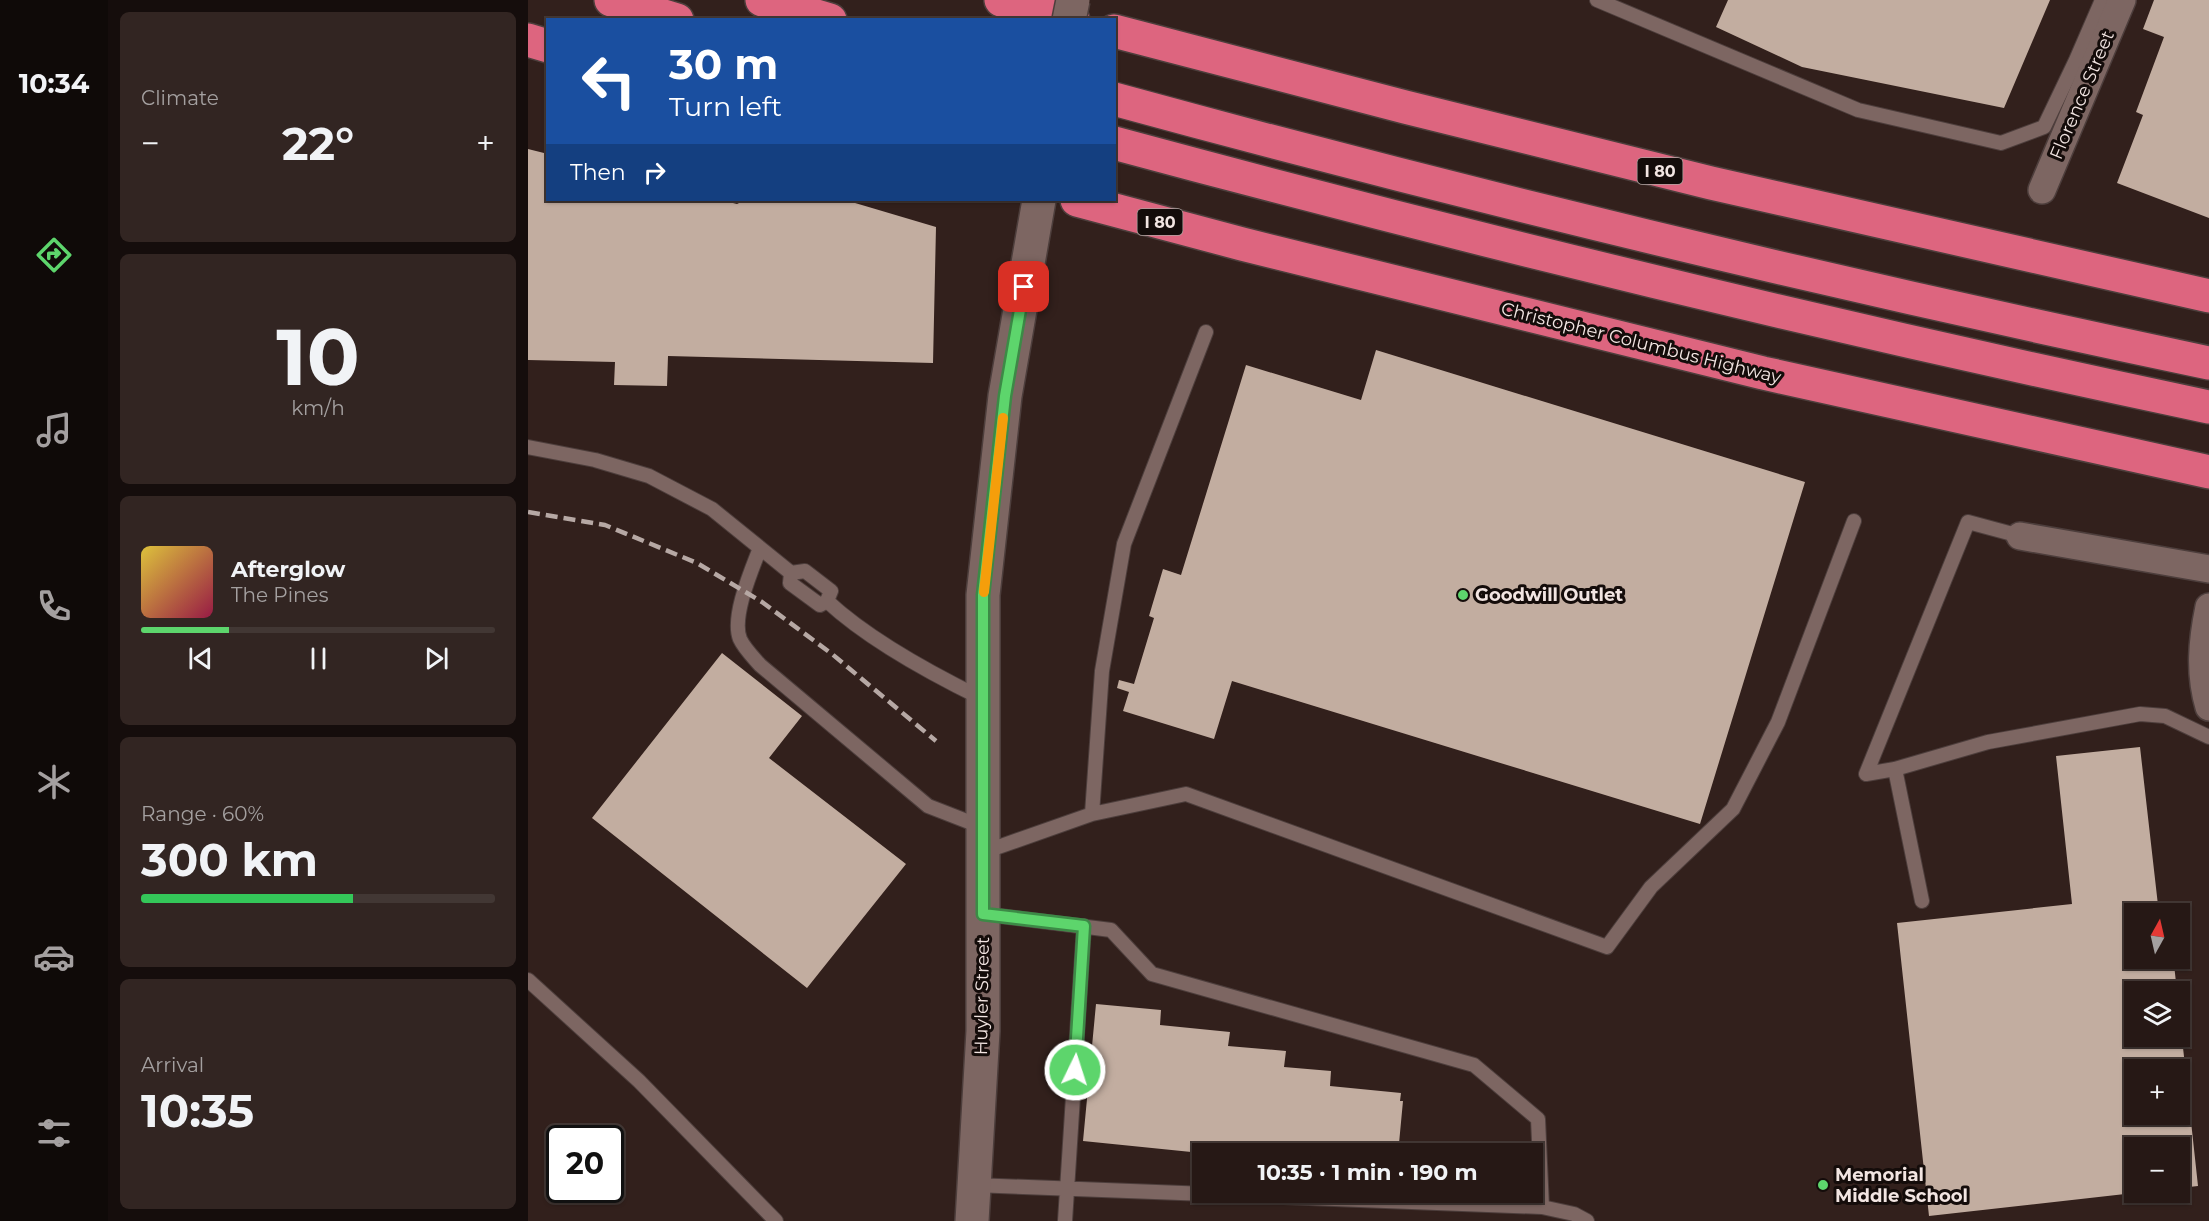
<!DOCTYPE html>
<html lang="en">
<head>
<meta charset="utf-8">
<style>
	:root { --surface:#261815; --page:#322522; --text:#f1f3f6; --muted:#a4a0a0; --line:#423734; --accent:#5dd56c }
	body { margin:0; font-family:Montserrat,sans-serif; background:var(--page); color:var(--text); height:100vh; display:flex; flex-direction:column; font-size:22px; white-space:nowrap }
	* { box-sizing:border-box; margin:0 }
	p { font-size:20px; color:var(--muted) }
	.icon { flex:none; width:33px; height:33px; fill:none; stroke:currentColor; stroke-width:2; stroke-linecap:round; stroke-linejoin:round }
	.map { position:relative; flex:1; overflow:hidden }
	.panel { display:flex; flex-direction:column; gap:12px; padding:12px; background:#150d0c; width:420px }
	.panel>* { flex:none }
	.banner { position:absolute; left:18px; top:18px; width:570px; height:183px; border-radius:0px; box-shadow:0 2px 4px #0004,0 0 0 2px var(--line); background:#1a4fa0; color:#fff; overflow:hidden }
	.needle { width:39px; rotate:8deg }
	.controls { position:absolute; left:1596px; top:903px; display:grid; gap:12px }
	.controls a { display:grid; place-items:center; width:66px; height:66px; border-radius:0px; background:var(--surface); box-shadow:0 2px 4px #0004,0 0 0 2px var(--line); font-size:30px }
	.speed { position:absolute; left:18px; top:1125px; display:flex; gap:12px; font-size:30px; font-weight:700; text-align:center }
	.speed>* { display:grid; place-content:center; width:78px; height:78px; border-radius:50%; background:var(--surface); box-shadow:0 2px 4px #0004,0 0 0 2px var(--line); line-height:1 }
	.speed .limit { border:3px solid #111; border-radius:9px; background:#fff; color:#111 }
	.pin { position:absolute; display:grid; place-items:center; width:51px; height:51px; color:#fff; margin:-26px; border-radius:12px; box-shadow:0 3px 9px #0006 }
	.me { position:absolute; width:66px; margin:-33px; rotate:4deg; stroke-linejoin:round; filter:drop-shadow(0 0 4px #0008) }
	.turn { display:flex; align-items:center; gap:21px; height:126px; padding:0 24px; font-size:27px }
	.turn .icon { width:78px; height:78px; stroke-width:2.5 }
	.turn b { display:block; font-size:42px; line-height:51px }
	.then { display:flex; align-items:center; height:57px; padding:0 24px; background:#0003; gap:12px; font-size:22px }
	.big { font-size:45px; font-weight:700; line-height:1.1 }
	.panel .widget { flex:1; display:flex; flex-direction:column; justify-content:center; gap:9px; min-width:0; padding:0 21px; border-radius:9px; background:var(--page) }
	.panel .dial { align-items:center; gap:0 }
	.dial b { font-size:78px; line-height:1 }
	.song { display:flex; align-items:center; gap:18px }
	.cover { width:72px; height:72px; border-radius:9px; background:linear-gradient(135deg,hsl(50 70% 55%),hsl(340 70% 35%)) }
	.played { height:6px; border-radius:3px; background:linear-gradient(90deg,var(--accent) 25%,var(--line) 25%) }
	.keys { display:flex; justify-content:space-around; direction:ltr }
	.heat { display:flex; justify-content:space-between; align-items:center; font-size:33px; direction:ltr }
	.charge { height:9px; border-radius:4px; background:linear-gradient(90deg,#34c759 60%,var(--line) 0) }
	.trip { position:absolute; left:664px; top:1143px; width:351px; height:60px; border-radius:0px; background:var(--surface); box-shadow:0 2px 4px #0004,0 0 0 2px var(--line); font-weight:700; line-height:60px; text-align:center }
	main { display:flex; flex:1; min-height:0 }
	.menu { display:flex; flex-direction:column; width:108px; justify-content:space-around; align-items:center; background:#0f0a08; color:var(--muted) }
	.menu .icon { width:42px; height:42px }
	.menu .selected { color:var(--accent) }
	.menu b { font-size:27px; color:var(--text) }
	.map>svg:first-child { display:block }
</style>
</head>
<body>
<main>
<nav class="menu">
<b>10:34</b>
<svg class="icon selected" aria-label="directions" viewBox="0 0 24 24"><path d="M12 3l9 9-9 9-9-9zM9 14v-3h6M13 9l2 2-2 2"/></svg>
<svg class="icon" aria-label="music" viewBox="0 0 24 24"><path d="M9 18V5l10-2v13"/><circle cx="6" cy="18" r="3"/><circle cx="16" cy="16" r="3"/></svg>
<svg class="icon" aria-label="phone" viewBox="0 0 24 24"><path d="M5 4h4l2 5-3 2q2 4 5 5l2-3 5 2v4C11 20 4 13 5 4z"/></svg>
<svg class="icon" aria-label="climate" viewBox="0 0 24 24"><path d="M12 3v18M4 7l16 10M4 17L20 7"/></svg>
<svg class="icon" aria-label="car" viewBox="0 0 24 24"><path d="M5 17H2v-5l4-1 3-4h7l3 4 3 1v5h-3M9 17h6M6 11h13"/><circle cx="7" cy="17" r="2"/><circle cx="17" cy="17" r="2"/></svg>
<svg class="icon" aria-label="filters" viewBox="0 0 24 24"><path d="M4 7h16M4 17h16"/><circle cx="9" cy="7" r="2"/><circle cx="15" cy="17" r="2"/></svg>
</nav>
<section class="panel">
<div class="widget"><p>Climate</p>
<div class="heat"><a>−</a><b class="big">22°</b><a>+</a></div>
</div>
<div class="widget dial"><b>10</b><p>km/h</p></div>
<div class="widget">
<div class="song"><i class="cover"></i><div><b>Afterglow</b><p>The Pines</p></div></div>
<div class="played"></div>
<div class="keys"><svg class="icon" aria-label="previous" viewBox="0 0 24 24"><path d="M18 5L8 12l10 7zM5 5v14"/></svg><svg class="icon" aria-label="pause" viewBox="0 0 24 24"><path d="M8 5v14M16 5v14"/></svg><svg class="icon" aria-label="next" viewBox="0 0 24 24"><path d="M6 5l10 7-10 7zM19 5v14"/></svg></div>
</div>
<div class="widget"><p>Range · 60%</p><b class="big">300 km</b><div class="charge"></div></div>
<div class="widget"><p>Arrival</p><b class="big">10:35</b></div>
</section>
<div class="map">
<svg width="1681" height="1221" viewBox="0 0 1681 1221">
	<rect width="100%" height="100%" fill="#32201c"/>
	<!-- building -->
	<path fill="#c2ada0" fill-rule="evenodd" d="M1200,0h322l-46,108 -202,-41 -86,-40z
		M1626,0h55v218l-92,-35 26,-68 -7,-3 28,-75 -21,-8z
		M0,149l20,5v46h173l16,4 8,-4h100l91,27 -3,136 -265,-7 -1,30 -53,-1 1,-23 -87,-2z
		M848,350l429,132 -105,342 -468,-143 -18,58 -91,-28 6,-19 -12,-4 2,-8 15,4 20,-66 -5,-2 14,-47 18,6 65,-210 115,35z
		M194,653l80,63 -33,42 137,106 -99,124 -215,-170z
		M1612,747l19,167h-25v44h44l1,6h-5l3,28h-43v44h46l1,-7 17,157 -18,2v-40h-46v45l-205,23 -32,-293 175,-19 -16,-148zM1606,1070h46v44h-46z
		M568,1004l65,6 -1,15 70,7 -2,14 58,5 -2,16 47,4 -1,15 71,7 -1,8h3l-5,53h-187l-128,-13z"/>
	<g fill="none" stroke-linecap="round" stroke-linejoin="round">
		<!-- lane casing -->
		<g stroke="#4d3e3c" stroke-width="16">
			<path id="lane" d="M1069,0l261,110 143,33 43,-16 32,-67 26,-60
				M0,447l67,13 54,16 63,33 79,64 14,-2 26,20 -4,10
				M1492,536l-52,-14 -102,252 29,-5 93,-27 152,-28 25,2 44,21
				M232,548c-8,21 -29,69 -20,91 4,9 13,18 20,26l168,141 54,21
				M263,573l-1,10 30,22 7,-4
				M299,601c42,39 103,72 154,97
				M1367,769l27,132
				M564,814l10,-143 22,-127 82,-212
				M456,852l108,-38 94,-20 421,153 44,-60 82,-78 45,-87 76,-201
				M0,980l111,101 137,140
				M446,1185l568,22 -4,-88 -64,-54 -322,-91 -41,-44 -127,-16
				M1014,1207l32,7 13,7
				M537,1221l19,-295"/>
		</g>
		<!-- street casing -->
		<g stroke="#4d3e3c" stroke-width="30">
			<path id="street" d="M1514,190l80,-190
				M1492,536l189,33
				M1681,607c-7,34 -10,66 0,100"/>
		</g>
		<!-- secondary casing -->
		<g stroke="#4d3e3c" stroke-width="36">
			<path id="secondary" d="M444,1221l11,-190v-436l22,-199 34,-196"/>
		</g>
		<!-- highway casing -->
		<g stroke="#4d3e3c" stroke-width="36">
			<path id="highway" d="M83,0l66,20
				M234,0l68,20
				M473,0l72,20
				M586,31l291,76 306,76 498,113
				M0,40l20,6
				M586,99c362,99 728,187 1095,264
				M586,143c363,98 728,187 1095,264
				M549,200l165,44 521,129 446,99"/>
		</g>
		<!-- lane -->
		<use href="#lane" stroke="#7d6662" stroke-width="14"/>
		<!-- street -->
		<use href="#street" stroke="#7d6662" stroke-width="27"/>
		<!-- secondary -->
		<use href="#secondary" stroke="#7d6662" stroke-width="33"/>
		<!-- highway -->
		<use href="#highway" stroke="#dd657f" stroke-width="33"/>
		<!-- rail -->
		<path stroke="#b6a8a4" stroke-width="4.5" stroke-dasharray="12 6" stroke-linecap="butt" d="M0,512l77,13 92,38 65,39 70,52 104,87"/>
		<!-- secondary-bridge casing -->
		<g stroke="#4d3e3c" stroke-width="36" stroke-linecap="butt">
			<path id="secondary-bridge" d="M541,20l4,-20"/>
		</g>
		<!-- secondary-bridge -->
		<use href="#secondary-bridge" stroke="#7d6662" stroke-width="33"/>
	</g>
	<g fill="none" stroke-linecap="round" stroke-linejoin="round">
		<!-- route casing -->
		<g stroke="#3c8a46" stroke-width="15">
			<path id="route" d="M496,287l-19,109 -22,199v319l101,12 -9,144"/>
		</g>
		<!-- route -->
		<use href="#route" stroke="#5dd56c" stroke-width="10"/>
		<!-- slow -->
		<path stroke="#f59e0b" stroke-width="10" d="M456,592l19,-174"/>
	</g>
	<!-- markers -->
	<g fill="#5dd56c" stroke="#140c0a" stroke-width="2">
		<circle cx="935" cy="595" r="6"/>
		<circle cx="1295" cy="1185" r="6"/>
	</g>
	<g text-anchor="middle" stroke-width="6" stroke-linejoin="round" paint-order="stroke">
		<!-- shield labels -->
		<g fill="#140c0a" stroke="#afa4a1" stroke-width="1.5">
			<rect x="1109.5" y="158" width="45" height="26" rx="4.5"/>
			<rect x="609.5" y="209" width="45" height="26" rx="4.5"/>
		</g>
		<g font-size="16" font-weight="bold" fill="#f2e5e2">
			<text x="1132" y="177">I 80</text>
			<text x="632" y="228">I 80</text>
		</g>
		<!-- street labels -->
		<g font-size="18" fill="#f2e5e2" stroke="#140c0a">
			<text transform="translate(1554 95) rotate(-67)" y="6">Florence Street</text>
			<text transform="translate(1113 343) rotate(14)" y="6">Christopher Columbus Highway</text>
			<text transform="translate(454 996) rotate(-89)" y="6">Huyler Street</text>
		</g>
		<!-- poi labels -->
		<g font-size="18" font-weight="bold" fill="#f2e5e2" stroke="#140c0a" text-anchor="start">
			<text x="947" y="601">Goodwill Outlet</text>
			<text x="1307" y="1181">Memorial<tspan x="1307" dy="21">Middle School</tspan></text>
		</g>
	</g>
</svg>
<div class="controls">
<a><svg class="needle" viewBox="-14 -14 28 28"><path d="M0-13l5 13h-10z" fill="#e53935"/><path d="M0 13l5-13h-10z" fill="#a4a0a0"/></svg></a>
<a><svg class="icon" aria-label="layers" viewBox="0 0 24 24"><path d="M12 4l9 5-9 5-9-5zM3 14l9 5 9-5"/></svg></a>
<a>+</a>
<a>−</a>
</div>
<div class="speed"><div class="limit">20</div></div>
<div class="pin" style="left:496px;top:287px;background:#d93025"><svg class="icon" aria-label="arrive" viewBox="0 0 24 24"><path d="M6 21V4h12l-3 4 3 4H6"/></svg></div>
<svg class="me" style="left:547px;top:1070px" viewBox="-20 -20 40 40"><circle r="17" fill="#5dd56c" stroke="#fff" stroke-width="3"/><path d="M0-11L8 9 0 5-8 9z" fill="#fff"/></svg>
<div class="trip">10:35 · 1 min · 190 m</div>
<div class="banner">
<div class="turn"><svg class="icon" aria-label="left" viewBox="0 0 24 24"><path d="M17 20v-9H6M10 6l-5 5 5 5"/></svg><div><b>30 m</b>Turn left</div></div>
<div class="then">Then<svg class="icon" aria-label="right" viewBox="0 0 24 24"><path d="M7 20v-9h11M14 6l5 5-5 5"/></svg></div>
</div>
</div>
</main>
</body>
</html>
